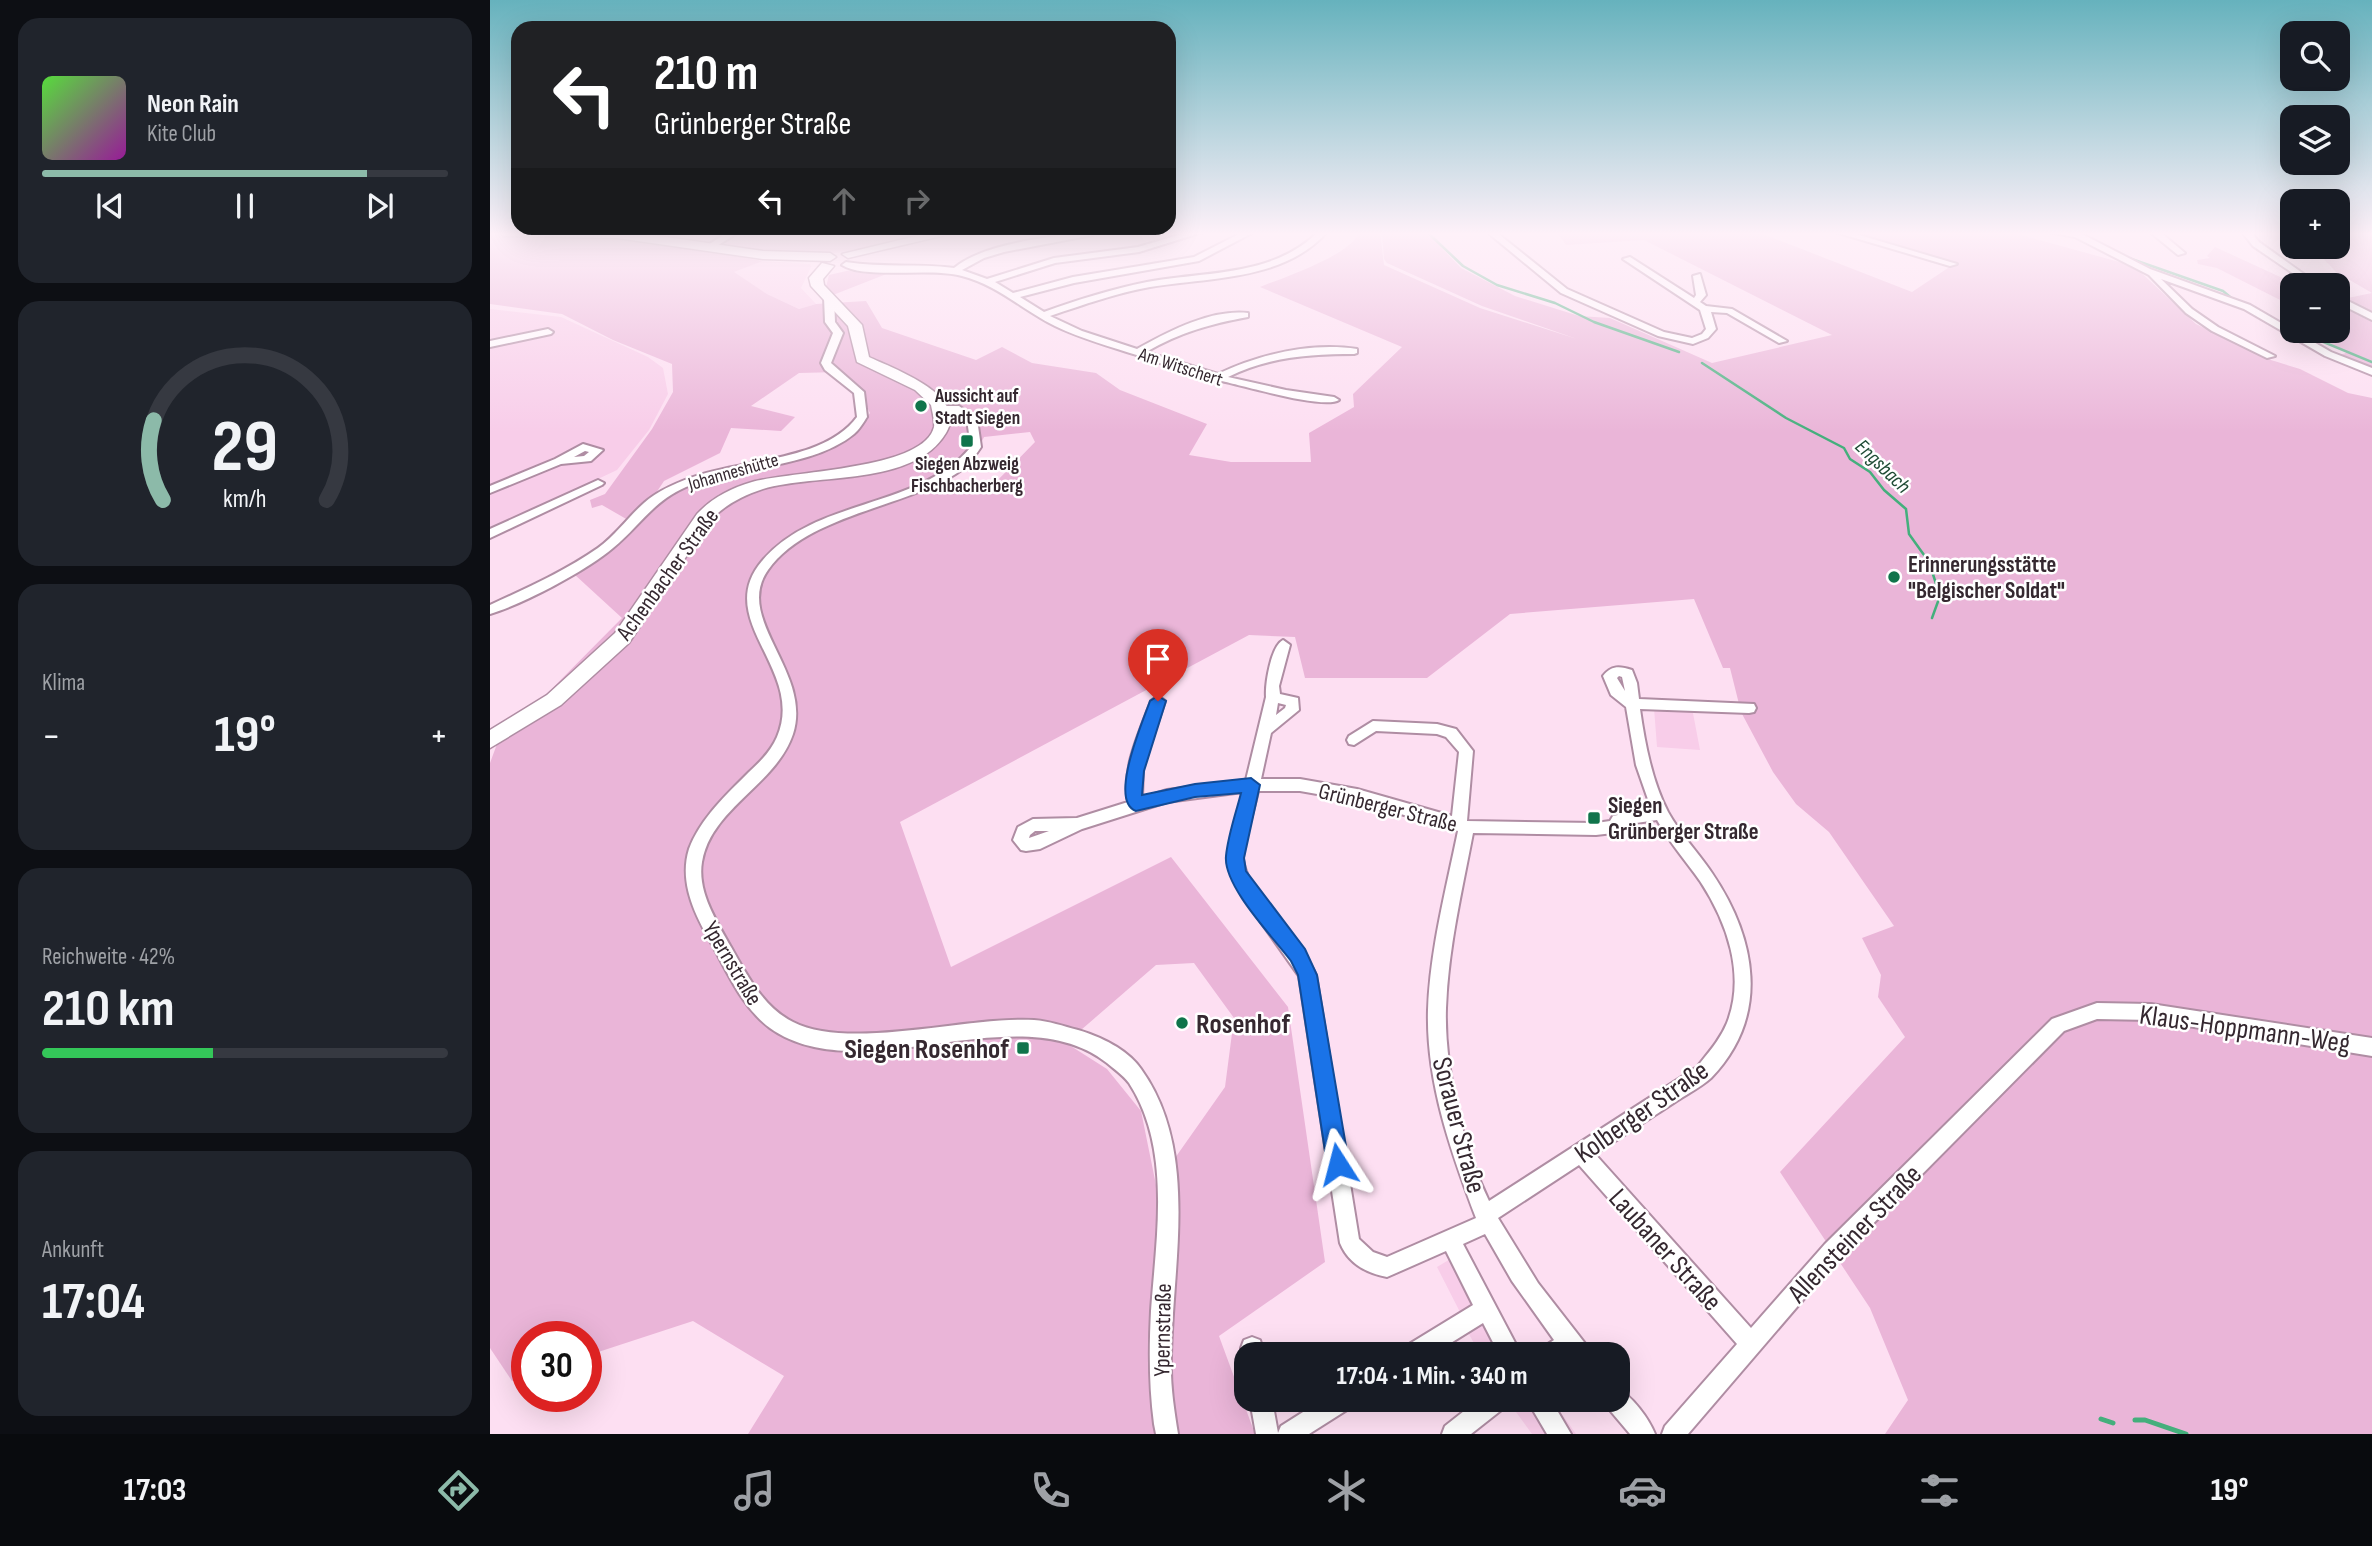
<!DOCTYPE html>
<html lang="de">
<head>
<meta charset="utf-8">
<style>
	:root { --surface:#171b24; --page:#20242c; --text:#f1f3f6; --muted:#9ea1a6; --line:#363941; --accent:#8cbaa9 }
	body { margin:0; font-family:"Sofia Sans Condensed",sans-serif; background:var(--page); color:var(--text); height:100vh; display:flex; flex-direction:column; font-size:26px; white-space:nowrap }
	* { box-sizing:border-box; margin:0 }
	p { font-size:23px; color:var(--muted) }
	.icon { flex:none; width:38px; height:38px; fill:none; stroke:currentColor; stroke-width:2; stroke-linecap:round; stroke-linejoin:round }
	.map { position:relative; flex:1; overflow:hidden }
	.panel { display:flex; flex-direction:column; gap:18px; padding:18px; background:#0d0f14; width:490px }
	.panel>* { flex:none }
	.banner { position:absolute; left:21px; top:21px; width:665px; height:214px; border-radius:21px; box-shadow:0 7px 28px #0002; background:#202124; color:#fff; overflow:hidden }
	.tools { position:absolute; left:1790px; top:21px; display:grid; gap:14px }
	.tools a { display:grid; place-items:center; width:70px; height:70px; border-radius:14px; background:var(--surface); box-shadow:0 7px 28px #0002; font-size:35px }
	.speed { position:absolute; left:21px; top:1321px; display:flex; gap:14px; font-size:35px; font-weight:700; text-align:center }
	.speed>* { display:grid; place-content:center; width:91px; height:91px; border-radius:50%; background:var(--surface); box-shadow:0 7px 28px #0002; line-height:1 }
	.speed .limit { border:10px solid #d22; background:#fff; color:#111 }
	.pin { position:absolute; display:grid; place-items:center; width:60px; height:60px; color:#fff; margin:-72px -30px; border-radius:50% 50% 50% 0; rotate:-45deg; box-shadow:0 0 7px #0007 }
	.pin .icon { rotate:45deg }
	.me { position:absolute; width:77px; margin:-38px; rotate:351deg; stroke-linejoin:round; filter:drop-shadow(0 0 5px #0008) }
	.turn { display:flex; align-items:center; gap:24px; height:147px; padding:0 28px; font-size:32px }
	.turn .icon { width:91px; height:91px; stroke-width:2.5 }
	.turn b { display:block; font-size:49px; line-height:60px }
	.lanes { display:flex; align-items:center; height:66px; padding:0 28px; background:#0003; justify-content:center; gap:35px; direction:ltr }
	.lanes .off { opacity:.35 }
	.big { font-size:52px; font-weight:700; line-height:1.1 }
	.panel .widget { flex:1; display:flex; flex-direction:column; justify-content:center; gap:10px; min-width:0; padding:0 24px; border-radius:21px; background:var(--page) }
	.panel .dial { align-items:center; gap:0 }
	.dial svg { height:182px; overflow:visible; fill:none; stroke:var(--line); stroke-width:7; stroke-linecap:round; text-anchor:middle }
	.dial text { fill:var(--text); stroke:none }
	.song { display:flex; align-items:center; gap:21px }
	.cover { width:84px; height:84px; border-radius:10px; background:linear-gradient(135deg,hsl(110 70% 55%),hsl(300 70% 35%)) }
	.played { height:7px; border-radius:4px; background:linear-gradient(90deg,var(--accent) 80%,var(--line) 80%) }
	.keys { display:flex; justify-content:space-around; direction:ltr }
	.heat { display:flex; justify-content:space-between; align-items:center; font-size:38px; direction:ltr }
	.charge { height:10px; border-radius:5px; background:linear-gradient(90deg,#34c759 42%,var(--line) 0) }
	.trip { position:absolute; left:744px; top:1342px; width:396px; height:70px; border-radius:21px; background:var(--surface); box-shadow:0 7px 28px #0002; font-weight:700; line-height:70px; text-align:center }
	.dock { display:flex; height:112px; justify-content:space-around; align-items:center; background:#090b0e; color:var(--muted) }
	.dock .icon { width:49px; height:49px }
	.dock .on { color:var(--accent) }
	.dock b { font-size:32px; color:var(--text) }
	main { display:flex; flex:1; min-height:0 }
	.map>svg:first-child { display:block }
</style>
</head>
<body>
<main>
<section class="panel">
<div class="widget">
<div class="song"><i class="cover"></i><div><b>Neon Rain</b><p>Kite Club</p></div></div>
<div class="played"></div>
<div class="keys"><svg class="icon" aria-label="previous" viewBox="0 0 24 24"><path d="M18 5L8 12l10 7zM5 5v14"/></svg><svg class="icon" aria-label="pause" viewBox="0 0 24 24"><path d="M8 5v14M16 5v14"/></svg><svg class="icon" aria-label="next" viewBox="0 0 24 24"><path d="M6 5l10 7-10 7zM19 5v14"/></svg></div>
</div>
<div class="widget dial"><svg viewBox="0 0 100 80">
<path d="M14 69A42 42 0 1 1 86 69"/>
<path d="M14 69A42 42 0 0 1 10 34" stroke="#8cbaa9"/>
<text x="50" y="56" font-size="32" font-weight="700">29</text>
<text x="50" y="72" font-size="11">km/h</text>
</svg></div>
<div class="widget"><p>Klima</p>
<div class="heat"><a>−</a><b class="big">19°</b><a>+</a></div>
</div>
<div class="widget"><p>Reichweite · 42%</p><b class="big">210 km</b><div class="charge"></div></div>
<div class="widget"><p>Ankunft</p><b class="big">17:04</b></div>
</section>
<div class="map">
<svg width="1882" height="1434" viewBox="0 0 1882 1434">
	<rect width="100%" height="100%" fill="#fddff2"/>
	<!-- built -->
	<path fill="#f8cde9" d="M120,232h335l-120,23 -56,-2z
		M273,261l47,3 1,3 -10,21 15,16 -17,5 -32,-15 -34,-22z
		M0,309l71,8 87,40 15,11 5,26 -19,36 -32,40 -127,60z
		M1164,708h38l8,42 -43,-3z
		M972,1252l25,46 -25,18 -25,-49z
		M999,1310l27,44h-36l-15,-27z
		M1062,1400l24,34h-44l-24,-33z"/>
	<!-- green -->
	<path fill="#eab5d8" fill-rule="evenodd" d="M869,232h21l4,33 96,43 97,31 -95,-33 -95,-43 -3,-4 -2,-27h44l35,36 54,28 64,20 31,2 102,45 120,-28 -188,-95 -78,5 -9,-13h201l154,60 39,-26 -114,-34h173l124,34 62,58 75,36 29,9 48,24 24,5v1036h-487l23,-34 -38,-92 -90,-136 125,-135 -27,-40 3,-22 -19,-37 32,-12 -65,-94 -33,-28 -23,-32 -32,-60 -11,-44h-7l-29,-69 -184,15 -83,64h-122l-10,-41 -46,-2 -349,187 51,145 220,-110 117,150 37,255 -106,74 36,98h-507l36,-58 -91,-55 -107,35v-19h-59v39l-15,5 -22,-33v-585l7,-19 125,-126 -48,-44 54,-54 -26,-15 -10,3 -2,-8 15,-6 47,-65 21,-37 -1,-28 -59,-24 -51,-26 -72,-10v-69l153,5 120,21 -29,11 33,22 32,15 17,-5 50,-3 16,27 94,32 26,-13 30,16 64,10 24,17 87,34 -18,31 42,7h80l-2,-29 45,-26 -1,-13 49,-47 -142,-60c22,-9 92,-32 99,-55zM349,372l19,17 12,24 -13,18 -62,28 -98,22 -43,15 10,-15 56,-28 11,-25 50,3 14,-14 -44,-11 48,-33zM540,432l5,10 -45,46 -49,-3 31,-24 12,-24zM704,963l40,55 -9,69 -69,98 -15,-74 -34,-42 -41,-26 90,-78z
		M1848,232h34v143l-41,-16 17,-7 -38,-19 28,-2v-31l34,-7 -36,-21 -14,-15 1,-5 -19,-5h34z
		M1725,247l83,38h-6v21l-75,-38 -19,-4 -1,-4 13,-2 -3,-2z
		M365,269l11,4h23l-56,22 -7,-8 3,-12z"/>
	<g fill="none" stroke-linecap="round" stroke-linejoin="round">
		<!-- stream-far1 -->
		<path stroke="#44af7c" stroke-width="2.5" d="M937,232l36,34 34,19 58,18 39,19 85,30
			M1636,257l97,34 12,10
			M1760,312l14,8
			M1807,331l75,31
			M1212,363l84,55 58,30 6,11 20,13 14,18 22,19 3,25 20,28 11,34 -8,22"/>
		<!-- stream -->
		<path stroke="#44af7c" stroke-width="5" d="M1611,1419l12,4
			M1645,1420h10l41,14"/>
		<!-- street casing -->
		<g stroke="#af8da3" stroke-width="4">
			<path id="street" d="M238,232h11l-27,17 -7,-2z
				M594,232h24l-104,20 -20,6 -22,12 25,9 67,-21 84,-11 51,-15h14l-64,20 -84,11 -60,19 18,11 60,-16 121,-20 49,-25h11l-55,29 -125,22 -54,14 24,15c33,-12 68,-23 103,-30 58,-11 126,-5 171,-50h9c-43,49 -118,45 -177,55 -34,6 -67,18 -100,29l32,15 55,18c32,-18 74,-40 111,-36v4c-38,7 -67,15 -102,35l72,22c41,-20 94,-32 139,-25v4l-3,1c-44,0 -86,3 -126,23l58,13 48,7 5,3c-15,10 -97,-15 -118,-19 -27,-5 -55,-16 -81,-25 -29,-9 -58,-17 -85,-30 -32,-16 -58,-41 -93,-50 -33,-9 -96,4 -120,-11l4,-3c36,6 72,1 108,6 31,-25 91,-30 130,-36z
				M997,232h9l71,57 97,43 28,6 10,-4 4,-5 -6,-19 -77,-51 7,-2 64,41 2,-3 -3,-19 7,-2 6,21 -6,7 6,4 26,3 55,32 -8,2 -52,-30 -16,-1 5,17 -8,9 -15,6 -35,-8 -97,-43z
				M1345,232h14l108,32 -7,2z
				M1558,232l32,1 70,36 100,36 81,47 41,16v7l-47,-19 -81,-47 -83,-30 31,30 26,18 57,29 -8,2 -55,-27 -26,-18 -37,-38 -74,-38z
				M1660,232h10l25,21 -7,2z
				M1752,232h9l8,10 60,43h-9l-57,-39z
				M339,294l5,3 1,25 8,11 -12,30 33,29 3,25c-4,6 -8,13 -13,17 -41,34 -118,32 -168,53 -34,15 -46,39 -73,61 -27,23 -90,56 -123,66v-9c37,-17 75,-34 108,-57 18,-13 30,-31 46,-45 13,-12 30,-19 46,-25 50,-19 134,-16 167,-61l-3,-24 -29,-23 -4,-7 12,-30 -8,-11 -1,-25z
				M1848,296l34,17v7l-34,-17z
				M58,329l5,3 -2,2 -61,13v-6z
				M469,406l18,13 4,28c-4,6 -9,13 -14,18 -10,10 -25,17 -39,23 -49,22 -127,35 -160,82 -35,49 45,102 25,164 -17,51 -82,74 -91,128 -5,30 15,60 29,85 16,28 32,60 62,75 56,29 175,-6 241,-2 15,1 29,6 44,10 23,7 49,19 63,39 59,82 31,196 30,289 -1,26 3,51 7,76h-22l-2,-10c-5,-38 -5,-74 -3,-113 5,-74 21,-162 -22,-228 -6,-8 -15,-14 -22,-20 -89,-71 -246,30 -337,-35 -26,-19 -41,-52 -56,-80 -17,-29 -36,-64 -25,-99 11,-30 38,-55 60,-77 11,-10 22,-21 28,-35 29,-67 -65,-117 -15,-176 54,-64 156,-51 209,-114l-4,-27c-15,-11 -22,-4 -31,-11l5,-3z
				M93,444l20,6 -12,11 -30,3 -71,29v-7l65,-27zM95,451l4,1 -5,4 -10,1z
				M108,480l6,3 -2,2 -112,53v-9z
				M793,640l7,5 -11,41 1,8 18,4 1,12 -28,23 -10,46h39l57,10 95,27 7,-64 -13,-15 -9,-3 -61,-3 -22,14 -5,-1 -2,-4 2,-4 24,-15 64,3 19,5 17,22 -6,70 129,2 14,-2 3,-5 38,-8 -15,-43 -10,-58 -15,-12 -8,-19c8,-11 17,-10 29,-6l5,13 2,16 115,5 2,4 -2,4 -5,1 -109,-4c5,35 12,72 28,103 12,22 30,40 44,61 44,65 59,143 -1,205 -10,9 -24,16 -36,24 -26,17 -53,35 -80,52l156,174 74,-84 227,-225 45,-16 54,1 221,34v18l-221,-36 -54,-1 -33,12 -225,227 -151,176h-26l3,-8 72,-82 -158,-179 -81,53 40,65 49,63 3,8h-48l3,-8 9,-6 -42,-59 -27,-47 -22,10 58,110h-22l-16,-31 -50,31h-30l3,-8 67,-41 -27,-54 -59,26c-21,-4 -39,-14 -47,-34l-41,-267 -58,-82 -14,-36 16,-66 -76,10 -85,27 -42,20 -14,2 -5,-1 -8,-10 5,-13 15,-8 44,-1 51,-16c-6,-35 11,-68 23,-101l7,-5 7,5 -22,65 -1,32 25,-8 79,-10 20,-83c-1,-13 5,-51 17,-57zM1129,676l3,1 3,14 -8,-13zM788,703l8,2 -1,3 -9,7zM768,791h42l57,10 101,30c-12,59 -28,119 -30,179 -2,72 23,142 48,208l-89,39 -14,-5 -14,-13 -43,-264c-17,-37 -67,-77 -73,-115 -1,-14 12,-53 15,-69zM1167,820c12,22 29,41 43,61 27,41 46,94 27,142 -7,17 -19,30 -30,44l-208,134c-26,-54 -45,-133 -43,-193 2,-59 16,-117 27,-175l123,2 17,-2 16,-9zM545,831h14l-20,7 1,-3z
				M762,1337l8,3 4,14h-18v8l-5,-14 3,-8z
				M1127,1389c15,6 32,30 38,45h-25l-22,-26 -3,-8h12z
				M760,1400h22l6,33 3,-7 41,-26h31l-3,8 -41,26h-53z
				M988,1400h29l-3,8 -33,26h-29l3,-8z
				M1037,1400h24l20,34h-24z"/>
		</g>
		<!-- secondary casing -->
		<g stroke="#af8da3" stroke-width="3">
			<path id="secondary" d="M8,232h133l132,19 67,2 6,4 -6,4 -67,-2 -146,-21 -113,-2z
				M443,232h25l-110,26 -6,-4z
				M332,263l12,3 -11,13 1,6 38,40 7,32c25,12 100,38 77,76 -32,54 -130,40 -183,56 -21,7 -39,16 -54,33l-80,121 -68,62 -71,43v-18l57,-35 68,-62 82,-119c15,-16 34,-26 55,-32 37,-11 172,-12 182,-55 1,-6 -2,-16 -3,-22l-16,-15 -58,-28 -9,-36 -37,-40 -2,-8z"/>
		</g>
		<!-- street -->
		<use href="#street" fill="#fff" fill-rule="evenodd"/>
		<!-- secondary -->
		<use href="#secondary" fill="#fff" fill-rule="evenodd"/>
	</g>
	<!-- sky -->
	<linearGradient id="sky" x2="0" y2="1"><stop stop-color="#66b2bd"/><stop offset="0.54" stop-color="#fef1f9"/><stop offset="1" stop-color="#fef1f9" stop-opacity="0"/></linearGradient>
	<rect width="1882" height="433" fill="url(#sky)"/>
	<!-- route -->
	<path fill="#1a73e8" stroke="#114b97" stroke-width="2" d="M668,696l8,5 -22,70 -2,24 53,-11 56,-6 9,7 -16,73 2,13 59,78 12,26 32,189 -3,8 -8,3 -8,-3 -3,-8 -29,-189 -7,-14c-18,-24 -68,-75 -65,-105 2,-21 10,-43 15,-63l-46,4 -59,14c-28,-10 7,-90 14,-110z"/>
	<!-- markers -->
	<g fill="#10744b" stroke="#fff" stroke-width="2.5">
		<circle cx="431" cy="406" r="7"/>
		<rect x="470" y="434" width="14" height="14" rx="3.5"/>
		<circle cx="1404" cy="577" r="7"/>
		<rect x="1097" y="811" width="14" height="14" rx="3.5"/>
		<circle cx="692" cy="1023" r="7"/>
		<rect x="526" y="1041" width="14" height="14" rx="3.5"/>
	</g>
	<g text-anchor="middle" stroke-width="5" stroke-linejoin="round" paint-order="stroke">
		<!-- far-street labels -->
		<g font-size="19" fill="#352830" stroke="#fff">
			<text transform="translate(691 366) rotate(18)" y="7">Am Witschert</text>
			<text transform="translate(243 471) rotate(-16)" y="7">Johanneshütte</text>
		</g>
		<!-- far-poi labels -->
		<g font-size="19" font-weight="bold" fill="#352830" stroke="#fff" text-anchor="start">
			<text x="445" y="402">Aussicht auf<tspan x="445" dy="22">Stadt Siegen</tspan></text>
			<text x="477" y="470" text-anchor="middle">Siegen Abzweig<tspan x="477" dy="22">Fischbacherberg</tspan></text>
		</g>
		<!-- far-water labels -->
		<g font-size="21" font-style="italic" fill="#204c36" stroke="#fff">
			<text transform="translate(1393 466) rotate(44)" y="7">Engsbach</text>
		</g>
		<!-- poi labels -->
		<g font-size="23" font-weight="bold" fill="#352830" stroke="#fff" text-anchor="start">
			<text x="1418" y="572">Erinnerungsstätte<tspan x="1418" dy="26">"Belgischer Soldat"</tspan></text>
			<text x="1118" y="813">Siegen<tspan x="1118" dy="26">Grünberger Straße</tspan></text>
		</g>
		<!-- street labels -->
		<g font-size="23" fill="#352830" stroke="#fff">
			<text transform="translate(177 574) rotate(-54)" y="8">Achenbacher Straße</text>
			<text transform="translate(898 807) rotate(14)" y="8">Grünberger Straße</text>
			<text transform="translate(243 963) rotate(59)" y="8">Ypernstraße</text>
			<text transform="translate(672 1330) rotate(-89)" y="8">Ypernstraße</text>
		</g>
		<!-- near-poi labels -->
		<g font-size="28" font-weight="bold" fill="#352830" stroke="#fff" text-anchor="start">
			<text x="706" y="1033">Rosenhof</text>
			<text x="519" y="1058" text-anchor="end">Siegen Rosenhof</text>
		</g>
		<!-- near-street labels -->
		<g font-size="28" fill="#352830" stroke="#fff">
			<text transform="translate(1755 1028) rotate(8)" y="10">Klaus-Hoppmann-Weg</text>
			<text transform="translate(1151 1111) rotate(-35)" y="10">Kolberger Straße</text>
			<text transform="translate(970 1125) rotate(75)" y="10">Sorauer Straße</text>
			<text transform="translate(1364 1233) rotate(-46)" y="10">Allensteiner Straße</text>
			<text transform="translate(1176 1249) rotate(48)" y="10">Laubaner Straße</text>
		</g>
	</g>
</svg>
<div class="tools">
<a><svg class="icon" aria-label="search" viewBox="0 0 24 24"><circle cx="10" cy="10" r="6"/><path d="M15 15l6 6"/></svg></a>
<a><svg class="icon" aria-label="layers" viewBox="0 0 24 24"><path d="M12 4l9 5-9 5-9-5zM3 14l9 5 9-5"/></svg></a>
<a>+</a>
<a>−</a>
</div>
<div class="speed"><div class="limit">30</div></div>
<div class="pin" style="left:668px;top:701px;background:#d93025"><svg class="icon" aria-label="arrive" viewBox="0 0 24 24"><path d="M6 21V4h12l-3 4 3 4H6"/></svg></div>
<svg class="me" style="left:848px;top:1164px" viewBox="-20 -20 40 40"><path d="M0-17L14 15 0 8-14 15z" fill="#1a73e8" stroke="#fff" stroke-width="4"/></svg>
<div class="trip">17:04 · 1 Min. · 340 m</div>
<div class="banner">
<div class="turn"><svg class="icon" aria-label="left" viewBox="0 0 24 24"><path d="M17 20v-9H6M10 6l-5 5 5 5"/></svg><div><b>210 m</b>Grünberger Straße</div></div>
<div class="lanes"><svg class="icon" aria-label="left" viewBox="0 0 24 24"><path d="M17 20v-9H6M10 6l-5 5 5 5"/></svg><svg class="icon off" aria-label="ahead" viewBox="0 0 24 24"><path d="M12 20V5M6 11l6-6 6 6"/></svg><svg class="icon off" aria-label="right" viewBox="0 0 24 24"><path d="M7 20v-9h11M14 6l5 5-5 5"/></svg></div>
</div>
</div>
</main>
<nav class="dock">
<b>17:03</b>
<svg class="icon on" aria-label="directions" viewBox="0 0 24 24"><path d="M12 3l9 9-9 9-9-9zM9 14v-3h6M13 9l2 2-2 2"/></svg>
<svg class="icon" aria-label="music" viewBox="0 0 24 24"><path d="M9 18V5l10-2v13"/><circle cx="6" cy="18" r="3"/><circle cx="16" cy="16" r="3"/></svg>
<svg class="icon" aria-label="phone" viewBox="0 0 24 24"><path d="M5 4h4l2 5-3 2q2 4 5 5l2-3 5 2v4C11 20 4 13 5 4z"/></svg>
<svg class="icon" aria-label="climate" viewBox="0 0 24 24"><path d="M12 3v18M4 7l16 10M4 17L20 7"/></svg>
<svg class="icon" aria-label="car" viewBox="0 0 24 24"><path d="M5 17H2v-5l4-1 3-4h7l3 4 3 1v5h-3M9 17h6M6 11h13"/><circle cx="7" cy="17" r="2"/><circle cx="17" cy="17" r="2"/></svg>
<svg class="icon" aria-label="filters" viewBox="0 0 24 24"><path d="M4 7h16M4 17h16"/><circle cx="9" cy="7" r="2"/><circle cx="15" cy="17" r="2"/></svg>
<b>19°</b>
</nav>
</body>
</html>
